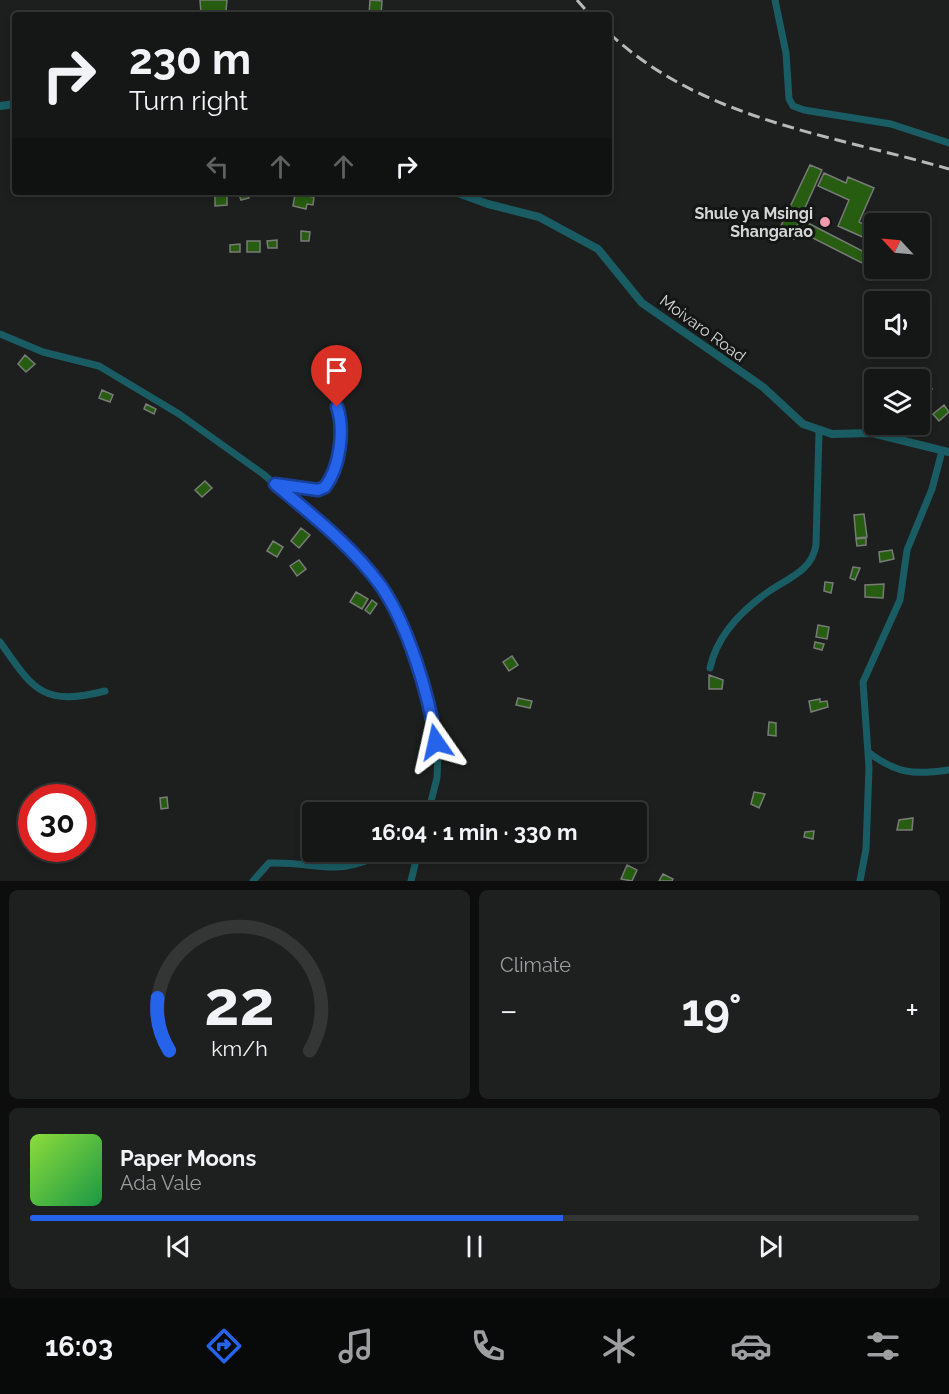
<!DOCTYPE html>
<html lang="en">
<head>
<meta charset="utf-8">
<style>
	:root { --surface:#151716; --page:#1e201f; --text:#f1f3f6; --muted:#9d9fa1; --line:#343635; --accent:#2563eb }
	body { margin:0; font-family:Raleway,sans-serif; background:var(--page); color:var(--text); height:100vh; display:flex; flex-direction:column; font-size:22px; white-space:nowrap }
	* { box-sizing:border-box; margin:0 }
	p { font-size:20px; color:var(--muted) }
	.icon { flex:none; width:33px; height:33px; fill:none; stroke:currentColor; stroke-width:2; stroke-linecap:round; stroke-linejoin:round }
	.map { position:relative; height:881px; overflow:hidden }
	.details { display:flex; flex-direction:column; gap:9px; padding:9px; background:#0c0d0c; flex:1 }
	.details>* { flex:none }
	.top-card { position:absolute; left:12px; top:12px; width:600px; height:183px; border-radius:6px; box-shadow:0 3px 9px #0003,0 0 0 2px var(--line); background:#151716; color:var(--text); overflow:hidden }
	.needle { width:39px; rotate:296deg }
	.tools { position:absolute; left:864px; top:213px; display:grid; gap:12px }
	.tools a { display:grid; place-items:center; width:66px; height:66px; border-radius:6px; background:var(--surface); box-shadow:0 3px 9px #0003,0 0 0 2px var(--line); font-size:30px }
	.speed { position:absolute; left:18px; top:784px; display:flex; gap:12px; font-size:30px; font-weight:700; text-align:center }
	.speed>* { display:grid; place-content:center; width:78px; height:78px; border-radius:50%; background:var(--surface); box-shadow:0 3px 9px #0003,0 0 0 2px var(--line); line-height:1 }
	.speed .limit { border:9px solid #d22; background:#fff; color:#111 }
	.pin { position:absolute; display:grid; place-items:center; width:51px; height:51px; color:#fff; margin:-62px -26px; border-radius:50% 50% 50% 0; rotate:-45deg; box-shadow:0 0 6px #0007 }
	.pin .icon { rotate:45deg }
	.me { position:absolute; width:66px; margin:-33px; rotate:349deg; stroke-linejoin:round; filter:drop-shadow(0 0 4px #0008) }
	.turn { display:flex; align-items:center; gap:21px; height:126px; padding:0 18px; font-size:27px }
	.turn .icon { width:78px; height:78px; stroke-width:2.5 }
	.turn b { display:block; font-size:42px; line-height:51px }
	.lanes { display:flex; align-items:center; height:57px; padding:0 18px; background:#0003; justify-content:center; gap:30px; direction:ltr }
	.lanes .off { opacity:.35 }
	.big { font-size:45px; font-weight:700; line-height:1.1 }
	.details .card { flex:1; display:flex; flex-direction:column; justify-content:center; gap:9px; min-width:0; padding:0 21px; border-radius:9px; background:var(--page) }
	.details .dial { align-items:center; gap:0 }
	.dial svg { height:156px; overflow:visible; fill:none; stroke:var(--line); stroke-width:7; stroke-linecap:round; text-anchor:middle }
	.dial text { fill:var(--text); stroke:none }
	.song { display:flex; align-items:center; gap:18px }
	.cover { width:72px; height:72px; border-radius:9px; background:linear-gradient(135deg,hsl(90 70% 55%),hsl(140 70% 35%)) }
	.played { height:6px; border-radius:3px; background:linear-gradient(90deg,var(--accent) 60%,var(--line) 60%) }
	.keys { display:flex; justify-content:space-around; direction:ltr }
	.heat { display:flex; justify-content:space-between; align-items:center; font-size:33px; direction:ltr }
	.details .tiles { flex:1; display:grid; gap:9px; grid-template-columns:1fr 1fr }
	.card:last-child { grid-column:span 2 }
	.trip { position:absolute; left:302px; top:802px; width:345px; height:60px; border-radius:6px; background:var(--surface); box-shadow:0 3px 9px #0003,0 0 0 2px var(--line); font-weight:700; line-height:60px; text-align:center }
	.menu { display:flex; height:96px; justify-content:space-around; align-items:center; background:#080909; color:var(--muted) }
	.menu .icon { width:42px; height:42px }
	.menu .current { color:var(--accent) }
	.menu b { font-size:27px; color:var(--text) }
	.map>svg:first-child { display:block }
</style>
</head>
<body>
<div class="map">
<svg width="949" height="881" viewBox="0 0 949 881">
	<rect width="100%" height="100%" fill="#1c1f1e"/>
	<!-- building -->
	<path fill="#275d10" stroke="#797b78" stroke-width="1.5" d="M200,0h27l-1,11 6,1v3l-31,-2z
		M370,0l12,1 -1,14h-12z
		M810,165l12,5 -26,58 3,1 -5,10 -16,-7z
		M824,173l22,10 2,-6 26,11 -15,34 15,7v13l-36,-16 11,-26 -31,-14z
		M238,192h10l1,6 -8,2z
		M295,194l19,3 -1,8 -6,-1 -1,5 -13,-3z
		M215,195h12v10l-12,1z
		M804,221l70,36 -4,10 -71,-36z
		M301,231l9,1 -1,9h-8z
		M277,240v8h-9l-1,-7z
		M247,241h13v11h-13z
		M240,244v8h-10v-7z
		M25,355l10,9 -9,8 -8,-8z
		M927,381l5,8 -9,6 -3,-9z
		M102,390l11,5 -3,7 -11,-4z
		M146,404l10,5 -2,5 -10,-5z
		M944,405l5,7 -10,9 -6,-7z
		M205,481l7,7 -10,9 -7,-7z
		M864,514l3,23 -11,1 -2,-23z
		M301,528l9,7 -11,13 -8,-7z
		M866,538v7l-9,1 -1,-7z
		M273,541l10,6 -6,10 -10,-6z
		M892,550l2,9 -14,3 -1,-10z
		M299,560l7,9 -9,7 -7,-10z
		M853,567l7,1 -5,12 -5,-2z
		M825,582l8,1 -2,10 -7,-2z
		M884,584l-1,14 -18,-1v-12z
		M356,592l12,7 -6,10 -12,-7z
		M372,600l5,4 -7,10 -5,-4z
		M818,625l11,2 -2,12 -11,-2z
		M815,642l9,2 -2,6 -8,-2z
		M512,656l6,9 -9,6 -6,-9z
		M709,675l14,5 -1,9h-13z
		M518,698l14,3 -2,7 -14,-3z
		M820,699v3l7,-1 1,6 -17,5 -2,-11z
		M769,722l7,1v13l-8,-1z
		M754,792l11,2 -6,14 -8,-4z
		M167,797l1,11 -7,1 -1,-11z
		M913,818l-1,12h-15l2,-10z
		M814,831l-1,8 -9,-2 1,-5z
		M627,865l10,5 -5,11 -11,-2z
		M663,874l10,5 -1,2h-13z"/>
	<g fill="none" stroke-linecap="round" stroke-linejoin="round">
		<!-- minor -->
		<path stroke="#1a5c63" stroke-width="7" d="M775,0l11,53 3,46 4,7 11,4 87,14 58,19
			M0,334l43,18 56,14 80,48 84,60 52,44 52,51 33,51 28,84 10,50 -1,24 -9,35
			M275,484l43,6 7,-3c15,-20 20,-57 12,-80
			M0,642c33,47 42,65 105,49
			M710,668c7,-33 31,-57 58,-76 20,-14 44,-21 48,-47l3,-114
			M868,752c29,22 46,23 81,18
			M253,881l16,-18c49,-2 66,16 117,-11
			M411,881l7,-29
			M860,881l6,-32 3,-81 -6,-86 37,-82 7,-50 25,-61 10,-38"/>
		<!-- tertiary -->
		<path stroke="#1a5c63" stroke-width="8" d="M0,106l15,-2
			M455,192l33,12 51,13 59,32 44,54 121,84 40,37 29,10 40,-1 77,19"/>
		<!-- rail -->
		<path stroke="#b7b9b8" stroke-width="3" stroke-dasharray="12 6" stroke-linecap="butt" d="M577,0l13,15
			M609,33c93,87 223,102 340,136"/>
	</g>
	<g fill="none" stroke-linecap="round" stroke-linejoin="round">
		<!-- route casing -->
		<g stroke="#184099" stroke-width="15">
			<path id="route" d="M337,407c8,23 3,60 -12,80l-7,3 -43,-6c37,31 78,63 106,102 27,39 48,109 55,156"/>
		</g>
		<!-- route -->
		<use href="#route" stroke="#2563eb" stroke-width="10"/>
	</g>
	<!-- markers -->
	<circle fill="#f29aad" stroke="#131615" stroke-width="2" cx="825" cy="222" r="6"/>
	<g text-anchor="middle" stroke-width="6" stroke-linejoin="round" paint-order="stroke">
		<!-- poi labels -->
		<g font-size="16" font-weight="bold" fill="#d4d6d5" stroke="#131615" text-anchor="end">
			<text x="813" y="219">Shule ya Msingi<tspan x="813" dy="18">Shangarao</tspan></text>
		</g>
		<!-- street labels -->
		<g font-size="16" fill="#d4d6d5" stroke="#131615">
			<text transform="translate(703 328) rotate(36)" y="6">Moivaro Road</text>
		</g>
	</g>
</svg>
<div class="tools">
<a><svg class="needle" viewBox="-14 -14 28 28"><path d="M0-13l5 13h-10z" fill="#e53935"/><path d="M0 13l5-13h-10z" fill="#9d9fa1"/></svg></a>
<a><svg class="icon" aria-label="sound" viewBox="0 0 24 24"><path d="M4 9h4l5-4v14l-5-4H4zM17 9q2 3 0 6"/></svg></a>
<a><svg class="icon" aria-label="layers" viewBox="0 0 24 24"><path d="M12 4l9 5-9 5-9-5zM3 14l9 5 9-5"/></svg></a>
</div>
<div class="speed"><div class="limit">30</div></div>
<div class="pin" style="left:337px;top:407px;background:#d93025"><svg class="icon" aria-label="arrive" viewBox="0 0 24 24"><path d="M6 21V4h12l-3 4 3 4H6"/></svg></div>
<svg class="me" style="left:436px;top:742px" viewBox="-20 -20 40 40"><path d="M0-17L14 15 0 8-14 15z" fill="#2563eb" stroke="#fff" stroke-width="4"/></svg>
<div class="trip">16:04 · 1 min · 330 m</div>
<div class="top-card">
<div class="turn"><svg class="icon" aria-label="right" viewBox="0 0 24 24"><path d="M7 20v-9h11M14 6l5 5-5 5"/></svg><div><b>230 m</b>Turn right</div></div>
<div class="lanes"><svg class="icon off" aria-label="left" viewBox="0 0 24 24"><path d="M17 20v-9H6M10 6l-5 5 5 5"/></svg><svg class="icon off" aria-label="ahead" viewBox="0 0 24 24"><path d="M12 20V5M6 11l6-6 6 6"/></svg><svg class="icon off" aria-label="ahead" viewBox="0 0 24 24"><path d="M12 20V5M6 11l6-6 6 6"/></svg><svg class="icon" aria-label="right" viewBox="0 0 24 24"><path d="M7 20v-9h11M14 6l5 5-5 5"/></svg></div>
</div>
</div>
<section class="details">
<div class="tiles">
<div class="card dial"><svg viewBox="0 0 100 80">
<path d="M14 69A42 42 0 1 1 86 69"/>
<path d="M14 69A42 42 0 0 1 8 42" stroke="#2563eb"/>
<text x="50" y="56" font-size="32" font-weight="700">22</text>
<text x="50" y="72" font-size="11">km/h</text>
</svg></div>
<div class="card"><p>Climate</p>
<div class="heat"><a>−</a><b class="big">19°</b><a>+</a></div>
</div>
<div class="card">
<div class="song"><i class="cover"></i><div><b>Paper Moons</b><p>Ada Vale</p></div></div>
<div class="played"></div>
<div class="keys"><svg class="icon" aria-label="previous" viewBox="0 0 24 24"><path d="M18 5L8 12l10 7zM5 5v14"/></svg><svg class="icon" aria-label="pause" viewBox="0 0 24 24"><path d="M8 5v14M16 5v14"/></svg><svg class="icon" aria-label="next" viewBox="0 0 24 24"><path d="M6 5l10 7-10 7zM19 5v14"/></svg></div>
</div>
</div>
</section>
<nav class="menu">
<b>16:03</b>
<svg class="icon current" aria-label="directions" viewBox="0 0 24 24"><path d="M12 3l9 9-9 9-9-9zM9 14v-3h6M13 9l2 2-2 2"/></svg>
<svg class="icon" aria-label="music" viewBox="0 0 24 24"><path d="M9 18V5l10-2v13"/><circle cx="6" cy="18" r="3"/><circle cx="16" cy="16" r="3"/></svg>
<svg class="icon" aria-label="phone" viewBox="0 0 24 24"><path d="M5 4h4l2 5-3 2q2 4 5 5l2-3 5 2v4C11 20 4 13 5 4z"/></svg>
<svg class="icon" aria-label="climate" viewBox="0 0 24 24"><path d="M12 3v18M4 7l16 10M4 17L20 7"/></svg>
<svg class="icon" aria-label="car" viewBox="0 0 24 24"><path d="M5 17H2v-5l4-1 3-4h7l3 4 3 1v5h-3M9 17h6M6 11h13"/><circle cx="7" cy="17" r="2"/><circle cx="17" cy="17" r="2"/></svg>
<svg class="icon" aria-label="filters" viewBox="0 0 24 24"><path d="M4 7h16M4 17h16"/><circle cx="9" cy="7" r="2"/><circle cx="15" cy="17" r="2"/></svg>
</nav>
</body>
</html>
